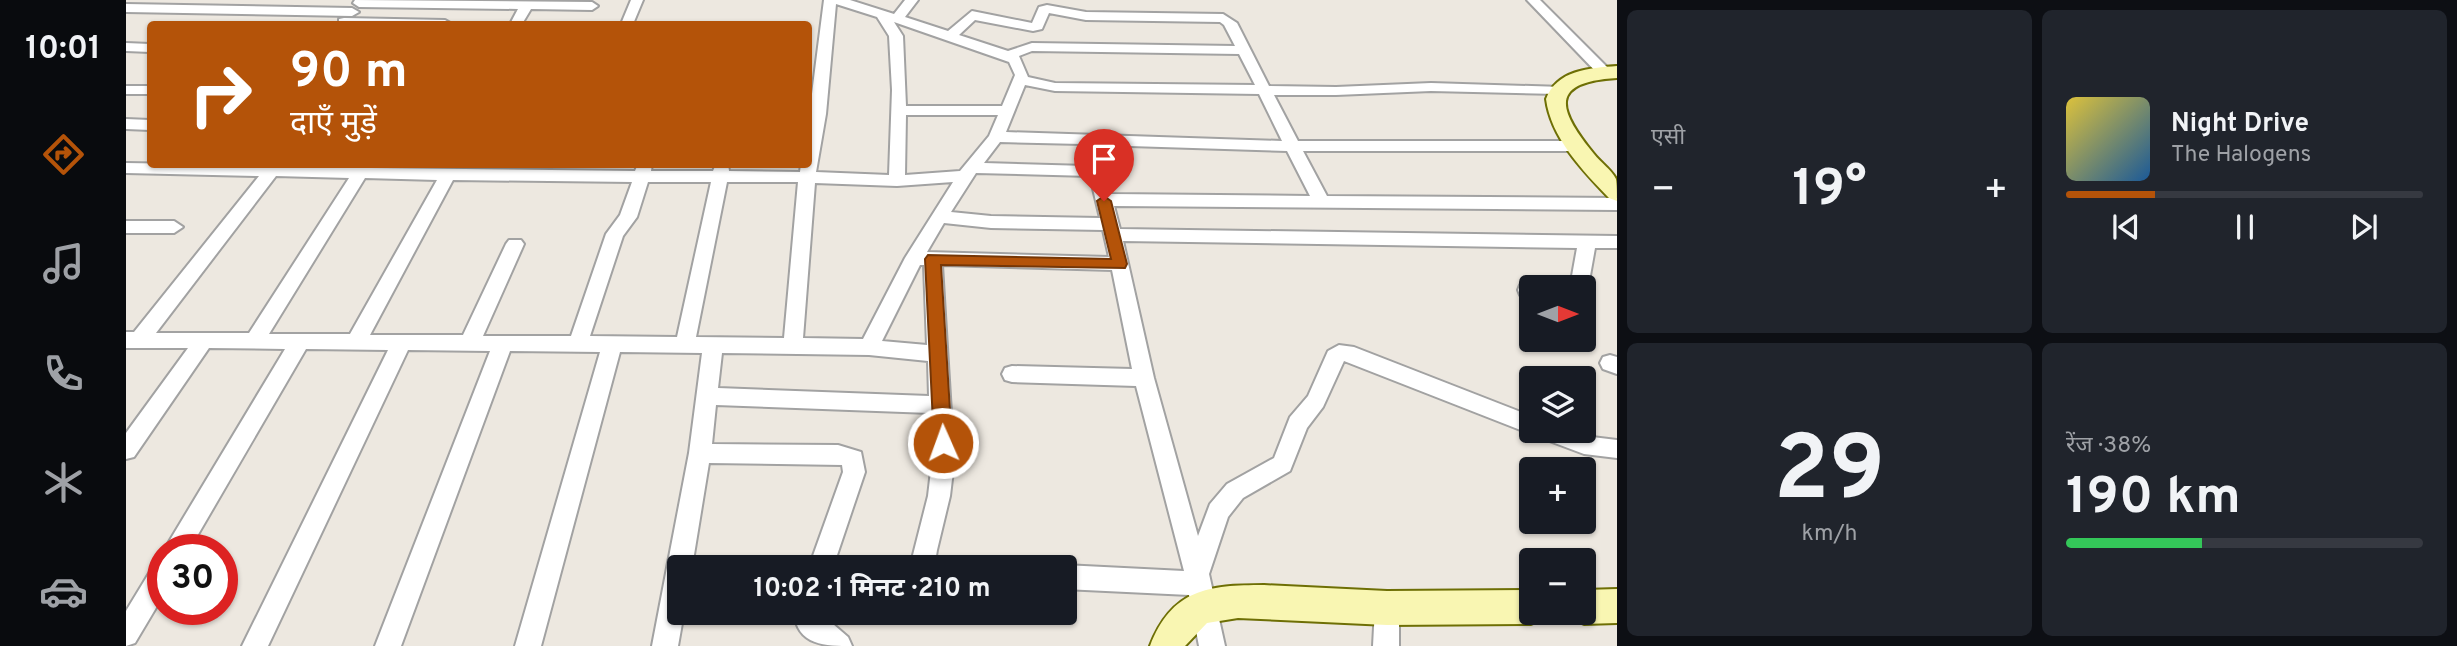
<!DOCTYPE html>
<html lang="hi">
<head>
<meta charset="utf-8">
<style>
	:root { --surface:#171b24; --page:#20242c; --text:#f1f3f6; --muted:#9ea1a6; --line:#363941; --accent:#b45309 }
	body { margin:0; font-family:Overpass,"Noto Sans Devanagari",sans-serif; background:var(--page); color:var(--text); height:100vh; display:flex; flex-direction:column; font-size:26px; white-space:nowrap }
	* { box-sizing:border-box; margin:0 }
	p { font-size:23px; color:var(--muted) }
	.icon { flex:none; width:38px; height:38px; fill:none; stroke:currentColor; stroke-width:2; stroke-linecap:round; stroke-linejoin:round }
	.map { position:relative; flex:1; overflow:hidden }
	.panel { display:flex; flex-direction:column; gap:10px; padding:10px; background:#0d0f14; width:840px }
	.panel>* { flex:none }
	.banner { position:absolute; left:21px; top:21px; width:665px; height:147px; border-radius:7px; box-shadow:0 2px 5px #0004; background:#b45309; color:#fff; overflow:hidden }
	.needle { width:46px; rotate:90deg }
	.controls { position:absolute; left:1393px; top:275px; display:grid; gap:14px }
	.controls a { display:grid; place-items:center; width:77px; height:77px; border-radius:7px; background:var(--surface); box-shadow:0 2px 5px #0004; font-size:35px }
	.speed { position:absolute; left:21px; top:534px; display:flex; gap:14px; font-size:35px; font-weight:700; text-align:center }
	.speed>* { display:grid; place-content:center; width:91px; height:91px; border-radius:50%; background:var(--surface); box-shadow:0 2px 5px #0004; line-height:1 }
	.speed .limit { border:10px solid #d22; background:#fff; color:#111 }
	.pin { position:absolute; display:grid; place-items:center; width:60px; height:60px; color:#fff; margin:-72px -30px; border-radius:50% 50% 50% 0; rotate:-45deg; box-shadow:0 0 7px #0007 }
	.pin .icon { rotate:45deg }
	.me { position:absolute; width:77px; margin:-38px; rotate:358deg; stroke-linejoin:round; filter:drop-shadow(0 0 5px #0008) }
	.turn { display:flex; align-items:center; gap:24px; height:147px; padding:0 28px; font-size:32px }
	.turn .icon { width:91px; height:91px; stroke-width:2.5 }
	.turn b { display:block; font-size:49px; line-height:60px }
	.big { font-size:52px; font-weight:700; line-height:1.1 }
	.panel .widget { flex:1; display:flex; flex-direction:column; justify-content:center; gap:10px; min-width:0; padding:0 24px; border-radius:10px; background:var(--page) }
	.panel .dial { align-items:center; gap:0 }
	.dial b { font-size:91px; line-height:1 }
	.song { display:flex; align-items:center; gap:21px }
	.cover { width:84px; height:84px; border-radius:10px; background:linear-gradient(135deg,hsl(50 70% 55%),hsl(210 70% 35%)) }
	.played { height:7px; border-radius:4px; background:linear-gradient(90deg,var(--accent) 25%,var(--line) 25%) }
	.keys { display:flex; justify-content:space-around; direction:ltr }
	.heat { display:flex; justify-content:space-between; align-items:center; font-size:38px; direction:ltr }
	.charge { height:10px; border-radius:5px; background:linear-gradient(90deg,#34c759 38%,var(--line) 0) }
	.panel .tiles { flex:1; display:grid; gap:10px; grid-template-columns:repeat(2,1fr) }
	.trip { position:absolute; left:541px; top:555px; width:410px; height:70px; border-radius:7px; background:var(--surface); box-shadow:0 2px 5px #0004; font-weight:700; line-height:70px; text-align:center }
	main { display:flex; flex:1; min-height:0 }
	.menu { display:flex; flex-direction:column; width:126px; justify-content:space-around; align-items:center; background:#090b0e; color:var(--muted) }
	.menu .icon { width:49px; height:49px }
	.menu .active { color:var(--accent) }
	.menu b { font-size:32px; color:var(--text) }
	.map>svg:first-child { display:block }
</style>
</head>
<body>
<main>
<nav class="menu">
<b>10:01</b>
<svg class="icon active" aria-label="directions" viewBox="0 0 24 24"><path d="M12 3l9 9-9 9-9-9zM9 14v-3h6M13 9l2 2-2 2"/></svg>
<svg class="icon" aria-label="music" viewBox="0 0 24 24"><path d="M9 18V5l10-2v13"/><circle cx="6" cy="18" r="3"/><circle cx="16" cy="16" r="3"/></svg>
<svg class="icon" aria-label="phone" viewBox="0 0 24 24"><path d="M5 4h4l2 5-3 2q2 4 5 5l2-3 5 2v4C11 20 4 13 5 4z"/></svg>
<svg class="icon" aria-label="climate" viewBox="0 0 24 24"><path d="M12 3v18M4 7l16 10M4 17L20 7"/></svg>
<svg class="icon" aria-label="car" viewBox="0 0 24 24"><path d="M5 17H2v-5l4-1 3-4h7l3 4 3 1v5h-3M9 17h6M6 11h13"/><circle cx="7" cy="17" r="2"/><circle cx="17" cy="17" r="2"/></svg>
</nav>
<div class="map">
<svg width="1491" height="646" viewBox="0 0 1491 646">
	<rect width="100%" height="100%" fill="#ede8e0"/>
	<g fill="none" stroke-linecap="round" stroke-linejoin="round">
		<!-- street casing -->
		<g stroke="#a2a2a2" stroke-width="4">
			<path id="street" d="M229,0l237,2 6,4 -6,4 -61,-1 -9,15h-12l8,-15 -159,-2 -6,-4z
				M505,0h12l-10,24h-12z
				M698,0h26l44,14 11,-14h13l-13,17 43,14 24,-20 60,12 7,-16 8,-2 39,7 137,2 14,9 32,63 67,1 95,-4 132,4 2,3 -7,4 -127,-3 -95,4h-62l24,46h278l8,5 -8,5h-273l24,45 290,2v12l-503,-4 6,23 497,7v12h-22l-7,39 -4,5v-5h-14l7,-39 -454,-7 31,137 44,158 12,-32 17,-20 47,-26 16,-41 18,-21 20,-45 11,-6 15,2 177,69v14h39l14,6 33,4v18l-33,-4 -48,-18 -1,-3 -12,-2 -179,-70 -21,46 -16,21 -17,43 -47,27 -15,19 -19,57 16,72h-26l-10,-51 -125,-6v-22h-4l4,-2 120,6 -48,-185 -124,-4 -7,-2 -3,-6 3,-6 7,-2 120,3 -20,-99 -170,-5 12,197 -4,34 -13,54 -1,6 6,11h-26l-4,-8 16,-63 4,-34 -2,-49 -214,-8 -4,39 126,1 23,7 4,20 -32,95h-24l34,-95 -1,-7 -133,-2 -17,104h-13v45h5l-6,34h-26l37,-193 13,-100 -82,-1 -79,294h-26l85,-294 -90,-1 -109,295h-26l115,-295 -82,-1 -140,296h-26l146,-296 -82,-1 -117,201h-25l121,-201 -76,-1 -75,109 -8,2v-26l62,-85h-62v-16h8l125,-156 -133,-3v-10l229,4 2,-3h16l-2,4 264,3 3,-7h14l-1,7h62l3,-7h12l1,7 71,1 1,-8h7v-39zM710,4l41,13 12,19 3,54 -3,85 -73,-3 10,-58zM923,13l37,7 134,2 4,3 11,21 -203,-3 -24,8 -49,-16 16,-15 58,11 9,-2zM768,22l115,40 6,13 -13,31h-96l-3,-70zM906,51l207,3 16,31 -200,-2 -27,-6 -9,-21zM899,85l30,6 204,3 23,47 -276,-9zM780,115h92l-9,21 -29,35 -55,4zM874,142l82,2 5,22 -103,-3zM972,145l189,6 23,45 -199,-2zM850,173l114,3 10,42 -109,-2 -40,-4zM150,176l73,2 -100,155h-93zM239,178l72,2 -87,154h-81zM327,180l179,2 -12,33 -14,19 -35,102h-88l41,-92 -3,-4h-12l-3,4 -43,91h-93zM522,182h63l-34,155 -87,-1 33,-100 14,-19zM601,182h71l-14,156 -88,-1zM827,182l-48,76 -42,81 -60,-1 12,-155 82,3zM818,223l47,5 112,2 6,27 -182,-5zM794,265h4l3,80 -45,-4zM596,353l147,2 59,6 1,35 -211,-8z
				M1401,0h13l70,70v6h-10z
				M0,4l226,4 7,4 -7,4 -226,-4z
				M218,18l101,2 7,4h-113v-5z
				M0,43l24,1v8l-24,-1z
				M0,86h24v8h-24z
				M0,119l24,1v10l-24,-1z
				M0,221h48l9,6 -9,6h-48z
				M1405,281l9,6h-9v9l-11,-1 -2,-5 2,-5z
				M1484,355l7,2v17l-14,-5 -3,-6 3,-6z
				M37,561v35l-28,47 -9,3v-35l28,-46z
				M1261,596l9,3 3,9v38h-26l2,-38 3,-9z
				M668,612h25l29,25 4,9c-26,0 -55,0 -58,-34z"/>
		</g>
		<!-- secondary casing -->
		<g stroke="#6e6f05" stroke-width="4">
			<path id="secondary" d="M1491,66v12c-68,4 -60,31 -23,76 6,8 18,16 22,25 1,5 1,15 1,22l-8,-3c-26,-27 -58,-60 -63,-99 11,-29 43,-31 71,-33z
				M1138,585l123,6 144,-1v22h15l-3,7 -12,5 -144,1 -149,-7 -31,5 -22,23h-35c22,-57 58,-61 114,-61z
				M1491,589v34l-33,1 -12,-5 -3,-7h15v-22z"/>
		</g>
		<!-- street -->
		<use href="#street" fill="#fff" fill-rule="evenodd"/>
		<!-- secondary -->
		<use href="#secondary" fill="#f9f6b2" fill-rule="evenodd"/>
	</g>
	<!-- route -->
	<path fill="#b45309" stroke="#753606" stroke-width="2" d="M978,196l7,5 16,63 -2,4 -184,-3 11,178 -3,5 -6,2 -7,-2 -2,-5 -9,-184 3,-4 183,4 -14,-58z"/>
</svg>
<div class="controls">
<a><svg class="needle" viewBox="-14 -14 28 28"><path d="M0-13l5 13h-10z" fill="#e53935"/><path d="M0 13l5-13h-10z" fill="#9ea1a6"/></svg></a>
<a><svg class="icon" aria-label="layers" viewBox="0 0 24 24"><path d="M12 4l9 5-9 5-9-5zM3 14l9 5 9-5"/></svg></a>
<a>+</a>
<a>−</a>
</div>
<div class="speed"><div class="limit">30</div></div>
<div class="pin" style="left:978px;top:201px;background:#d93025"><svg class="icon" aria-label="arrive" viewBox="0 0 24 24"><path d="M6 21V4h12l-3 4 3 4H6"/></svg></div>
<svg class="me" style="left:817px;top:443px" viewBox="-20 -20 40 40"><circle r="17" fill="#b45309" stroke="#fff" stroke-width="3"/><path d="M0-11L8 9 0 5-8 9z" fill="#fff"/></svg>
<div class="trip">10:02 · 1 मिनट · 210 m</div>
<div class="banner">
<div class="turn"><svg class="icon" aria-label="right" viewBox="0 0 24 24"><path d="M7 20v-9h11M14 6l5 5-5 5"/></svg><div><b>90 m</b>दाएँ मुड़ें</div></div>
</div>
</div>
<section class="panel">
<div class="tiles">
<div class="widget"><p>एसी</p>
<div class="heat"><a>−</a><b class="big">19°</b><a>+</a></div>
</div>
<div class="widget">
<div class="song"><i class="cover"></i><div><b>Night Drive</b><p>The Halogens</p></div></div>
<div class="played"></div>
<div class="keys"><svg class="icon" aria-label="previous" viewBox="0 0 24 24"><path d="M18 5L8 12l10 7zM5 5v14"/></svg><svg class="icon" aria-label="pause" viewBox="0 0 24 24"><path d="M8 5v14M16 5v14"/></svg><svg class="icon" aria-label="next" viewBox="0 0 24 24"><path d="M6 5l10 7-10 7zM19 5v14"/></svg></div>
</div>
<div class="widget dial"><b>29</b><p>km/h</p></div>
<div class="widget"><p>रेंज · 38%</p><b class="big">190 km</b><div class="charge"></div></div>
</div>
</section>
</main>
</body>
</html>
